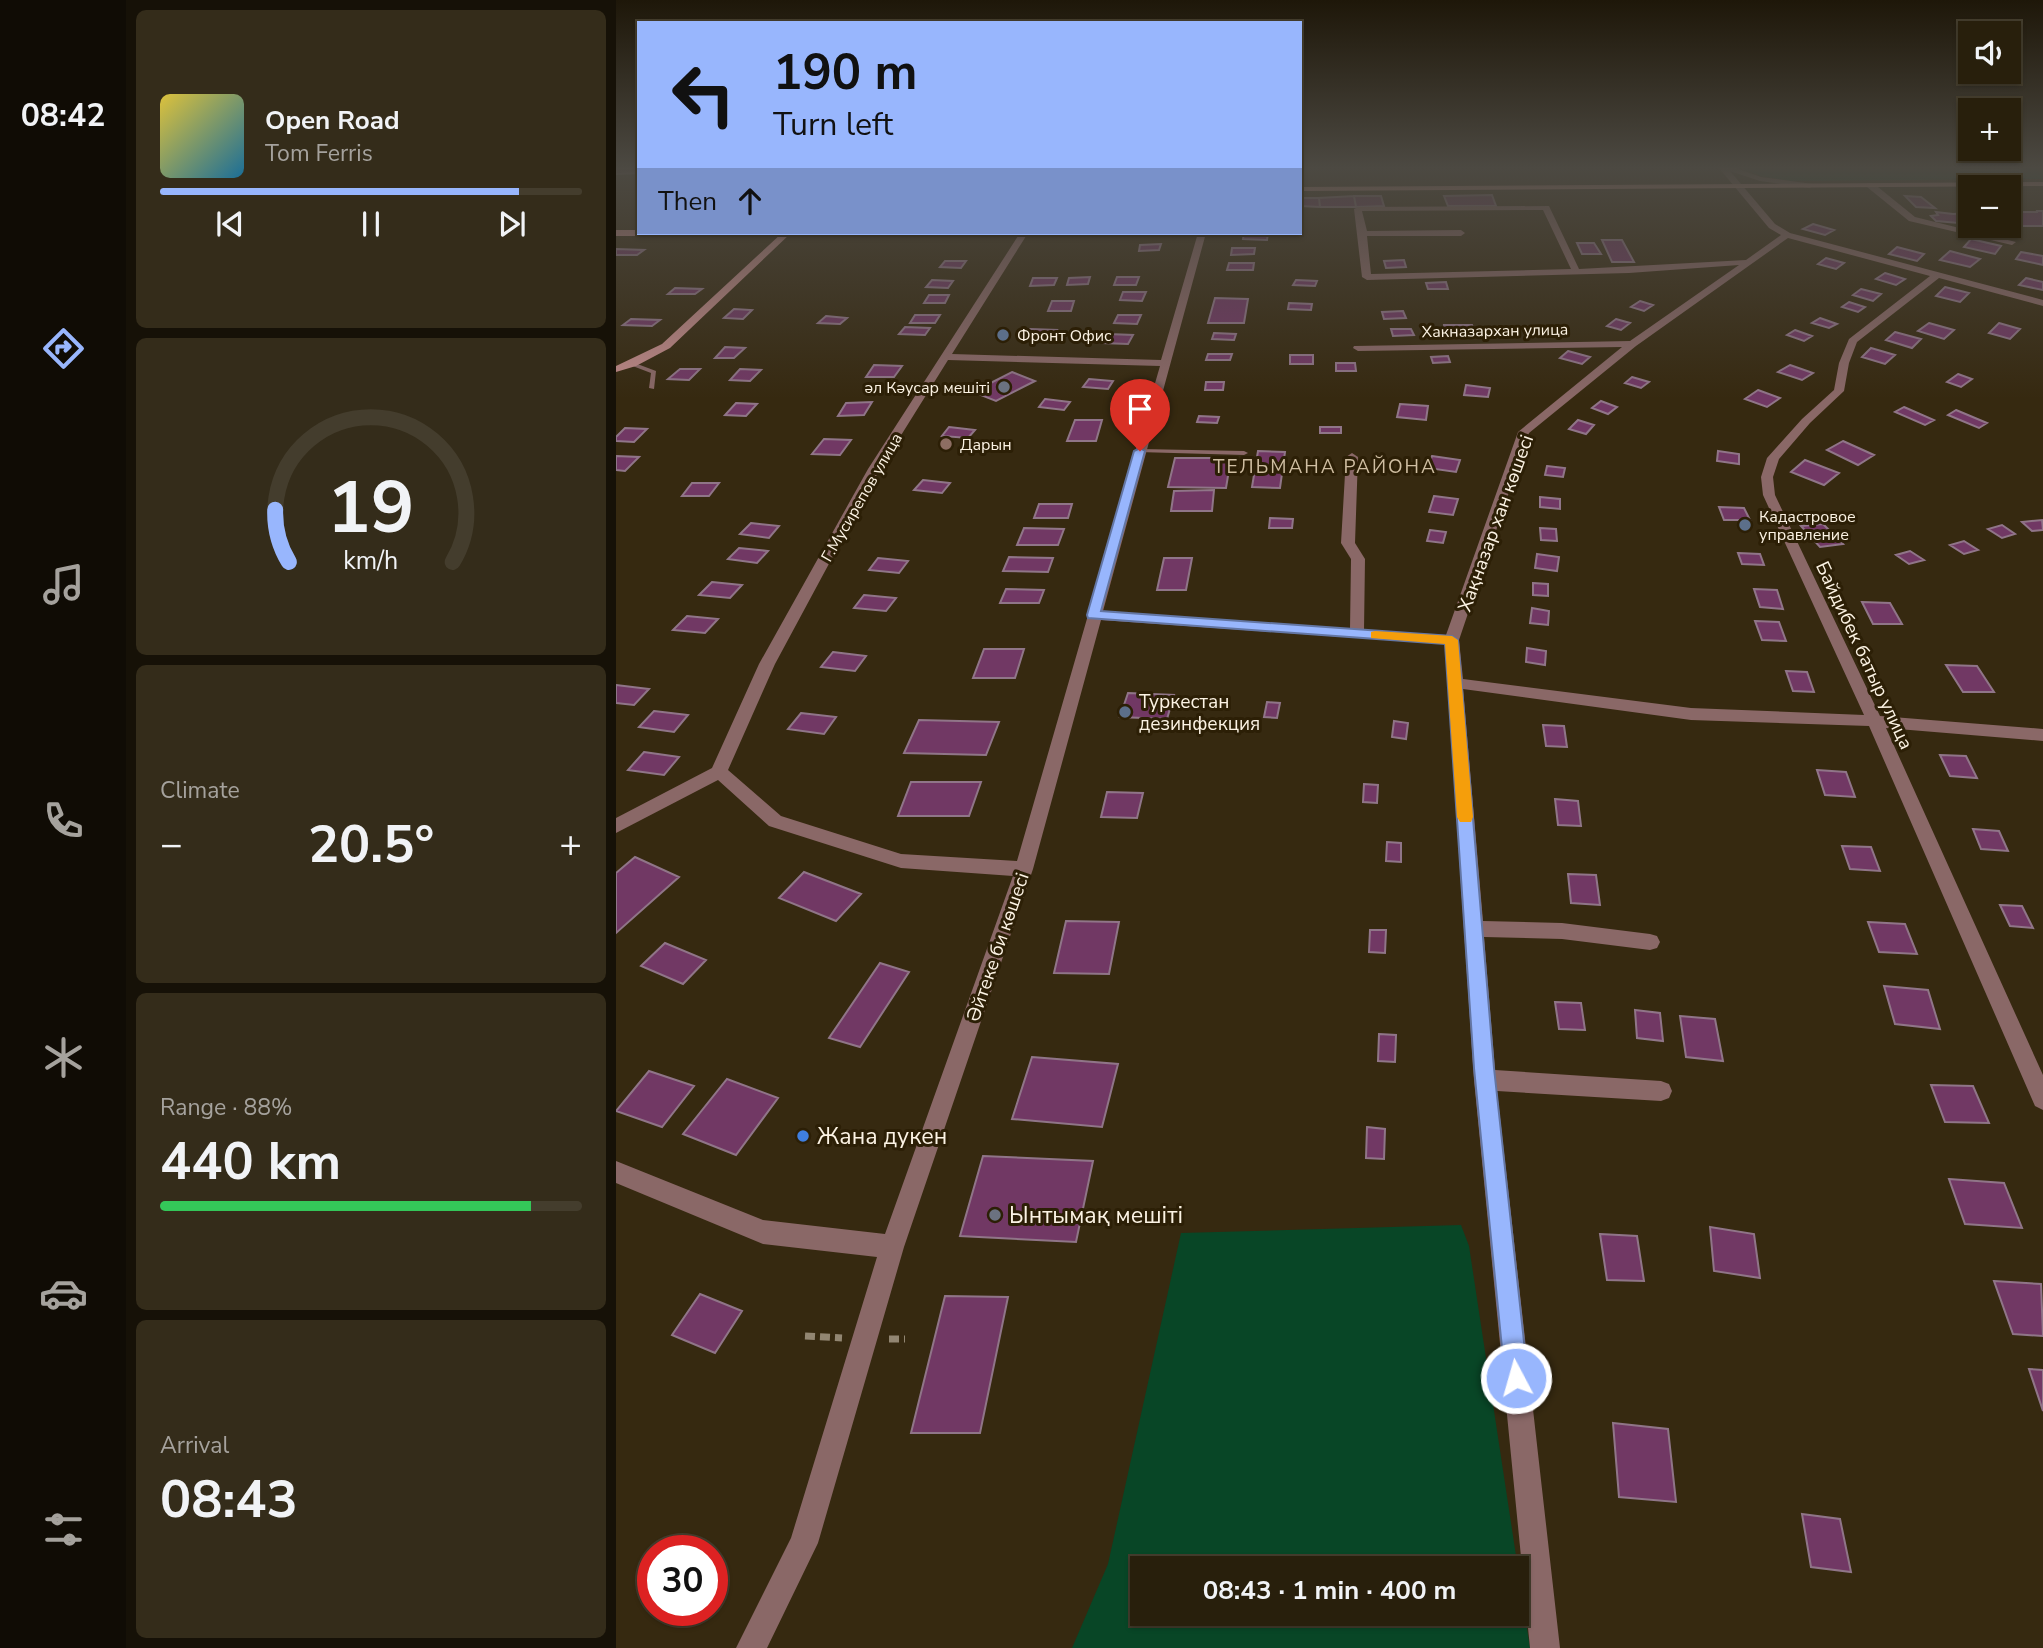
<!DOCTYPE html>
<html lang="en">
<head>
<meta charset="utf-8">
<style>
	:root { --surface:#281f0c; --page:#342c1a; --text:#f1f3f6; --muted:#a5a29d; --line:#443d2d; --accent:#98b6fd }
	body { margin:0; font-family:"Nunito Sans",sans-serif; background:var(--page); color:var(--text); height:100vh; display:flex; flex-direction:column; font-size:26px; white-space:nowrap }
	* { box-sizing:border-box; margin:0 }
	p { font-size:23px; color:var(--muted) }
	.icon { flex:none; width:38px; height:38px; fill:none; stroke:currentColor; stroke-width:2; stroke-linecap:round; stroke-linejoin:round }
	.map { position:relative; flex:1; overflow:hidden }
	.details { display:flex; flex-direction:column; gap:10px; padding:10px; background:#161107; width:490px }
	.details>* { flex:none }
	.banner { position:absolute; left:21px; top:21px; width:665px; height:214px; border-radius:0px; box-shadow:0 2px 5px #0004,0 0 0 2px var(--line); background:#98b6fd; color:#111; overflow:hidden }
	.fabs { position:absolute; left:1342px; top:21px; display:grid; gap:14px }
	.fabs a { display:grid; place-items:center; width:63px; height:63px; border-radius:0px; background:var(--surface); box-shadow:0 2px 5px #0004,0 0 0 2px var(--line); font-size:35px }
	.speed { position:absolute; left:21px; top:1535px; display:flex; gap:14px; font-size:35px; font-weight:700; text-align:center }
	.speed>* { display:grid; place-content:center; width:91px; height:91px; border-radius:50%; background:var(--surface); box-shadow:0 2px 5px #0004,0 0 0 2px var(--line); line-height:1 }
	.speed .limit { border:10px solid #d22; background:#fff; color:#111 }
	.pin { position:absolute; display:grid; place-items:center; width:60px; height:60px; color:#fff; margin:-72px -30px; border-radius:50% 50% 50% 0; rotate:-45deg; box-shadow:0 0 7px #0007 }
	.pin .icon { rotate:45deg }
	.me { position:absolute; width:77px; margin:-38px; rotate:354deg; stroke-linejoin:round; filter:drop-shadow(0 0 5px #0008) }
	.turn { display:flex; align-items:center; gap:24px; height:147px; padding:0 21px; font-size:32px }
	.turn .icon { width:91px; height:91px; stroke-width:2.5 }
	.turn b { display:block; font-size:49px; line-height:60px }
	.then { display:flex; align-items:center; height:66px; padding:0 21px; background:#0003; gap:14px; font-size:26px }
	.big { font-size:52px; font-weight:700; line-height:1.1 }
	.details .widget { flex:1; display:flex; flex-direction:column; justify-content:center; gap:10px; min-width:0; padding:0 24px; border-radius:10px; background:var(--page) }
	.details .dial { align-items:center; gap:0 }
	.dial svg { height:182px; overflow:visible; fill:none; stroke:var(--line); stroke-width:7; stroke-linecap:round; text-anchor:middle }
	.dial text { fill:var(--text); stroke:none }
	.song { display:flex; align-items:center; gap:21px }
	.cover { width:84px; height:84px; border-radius:10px; background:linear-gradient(135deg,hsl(50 70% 55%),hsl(200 70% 35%)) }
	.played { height:7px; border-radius:4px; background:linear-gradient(90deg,var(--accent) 85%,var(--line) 85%) }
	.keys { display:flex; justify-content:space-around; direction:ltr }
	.heat { display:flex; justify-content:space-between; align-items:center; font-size:38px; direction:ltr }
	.charge { height:10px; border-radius:5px; background:linear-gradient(90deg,#34c759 88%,var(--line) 0) }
	.trip { position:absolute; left:514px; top:1556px; width:399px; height:70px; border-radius:0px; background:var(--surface); box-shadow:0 2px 5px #0004,0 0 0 2px var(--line); font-weight:700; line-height:70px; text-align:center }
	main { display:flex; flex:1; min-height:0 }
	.menu { display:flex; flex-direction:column; width:126px; justify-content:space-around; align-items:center; background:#100c05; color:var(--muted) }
	.menu .icon { width:49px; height:49px }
	.menu .on { color:var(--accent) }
	.menu b { font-size:32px; color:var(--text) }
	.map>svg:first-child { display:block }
</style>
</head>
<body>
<main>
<nav class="menu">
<b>08:42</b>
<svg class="icon on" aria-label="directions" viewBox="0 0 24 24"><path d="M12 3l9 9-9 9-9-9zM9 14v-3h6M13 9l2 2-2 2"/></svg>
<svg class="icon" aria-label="music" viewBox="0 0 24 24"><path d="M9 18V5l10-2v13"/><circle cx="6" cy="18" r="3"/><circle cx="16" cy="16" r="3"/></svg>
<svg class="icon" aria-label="phone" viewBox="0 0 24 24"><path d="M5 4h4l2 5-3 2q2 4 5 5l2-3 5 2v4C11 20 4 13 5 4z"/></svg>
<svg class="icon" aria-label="climate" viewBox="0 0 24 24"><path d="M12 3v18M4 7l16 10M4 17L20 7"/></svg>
<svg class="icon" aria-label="car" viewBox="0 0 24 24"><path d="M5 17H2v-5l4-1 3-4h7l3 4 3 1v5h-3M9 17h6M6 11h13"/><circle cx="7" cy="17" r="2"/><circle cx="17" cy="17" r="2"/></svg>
<svg class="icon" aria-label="filters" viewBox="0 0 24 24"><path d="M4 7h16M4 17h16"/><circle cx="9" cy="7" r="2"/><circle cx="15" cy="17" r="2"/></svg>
</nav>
<section class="details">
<div class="widget">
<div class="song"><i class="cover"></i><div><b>Open Road</b><p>Tom Ferris</p></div></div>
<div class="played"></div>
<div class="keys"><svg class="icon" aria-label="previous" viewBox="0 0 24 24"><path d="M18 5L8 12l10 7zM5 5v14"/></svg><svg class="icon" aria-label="pause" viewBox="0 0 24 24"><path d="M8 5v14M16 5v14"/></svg><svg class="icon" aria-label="next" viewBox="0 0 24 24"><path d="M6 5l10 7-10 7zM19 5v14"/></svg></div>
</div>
<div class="widget dial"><svg viewBox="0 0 100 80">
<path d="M14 69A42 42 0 1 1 86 69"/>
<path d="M14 69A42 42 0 0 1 8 46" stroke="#98b6fd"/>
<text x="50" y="56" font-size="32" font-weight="700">19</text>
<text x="50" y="72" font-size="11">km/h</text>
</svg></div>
<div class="widget"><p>Climate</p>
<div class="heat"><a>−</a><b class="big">20.5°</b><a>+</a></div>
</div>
<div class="widget"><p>Range · 88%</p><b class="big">440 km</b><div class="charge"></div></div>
<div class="widget"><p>Arrival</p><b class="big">08:43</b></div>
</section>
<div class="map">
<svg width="1427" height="1648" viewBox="0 0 1427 1648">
	<rect width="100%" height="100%" fill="#362910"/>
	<!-- green -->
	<path fill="#084626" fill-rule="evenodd" d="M1126,168h300l1,11 -253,2 -29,-5z
		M845,1225l8,21 61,402h-458l36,-84 73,-331zM527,1568h374v46h-374z"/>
	<!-- building -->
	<path fill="#713864" stroke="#907588" stroke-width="2" d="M0,168h23v5l-23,1z
		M876,195l4,11h-48l-4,-10z
		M738,196l2,11h-36l-1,-9z
		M738,196h27l3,10 -28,1z
		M1289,196l16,1 14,11 -19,-1z
		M684,198h19l1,9 -20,-1z
		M1420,211h7v15h-34v-14h29z
		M1320,212l17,2 17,-1v11l-34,-3 -5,-5 7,-1z
		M1197,224l21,6 -9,5 -22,-6z
		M628,233h24l-1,7 -24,-1z
		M1355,239l30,7 -6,8 -31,-7z
		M986,240h20l12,22h-22z
		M961,243h17l7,11h-19z
		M545,244l-2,6 -20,1 1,-6z
		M1281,247l27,7 -7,7 -28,-7z
		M616,248h23l-1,6 -23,1z
		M0,250v-1l28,1 -7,5h-21z
		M1334,251l30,8 -10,8 -30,-7z
		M1405,252l22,4v9l-27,-6z
		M1210,258l18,5 -8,6 -18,-5z
		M788,260l2,7 -20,1 -2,-7z
		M329,261h21l-5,7 -21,-1z
		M613,263h25l-1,7h-26z
		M1269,273l20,6 -9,6 -20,-6z
		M474,277l-2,7 -21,1 2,-7z
		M501,277h22l-3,8h-22z
		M417,278h24l-3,7 -24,1z
		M1410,278l17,4v8l-24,-5z
		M316,280l21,1 -5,7 -22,-1z
		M680,280l21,1 -2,5 -22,-1z
		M830,282l2,7h-20l-2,-6z
		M1329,287l24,6 -9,9 -24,-6z
		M59,288l27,1 -7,5h-27z
		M1245,289l20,5 -8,7 -20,-6z
		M507,292h23l-4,9 -22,-1z
		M313,295h20l-4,8h-21z
		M599,298l33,1 -4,24h-36z
		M436,301h22l-3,10h-23z
		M1024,301l13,4 -9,6 -13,-4z
		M1233,302l16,5 -7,5 -16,-5z
		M673,303l23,1 -1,6 -23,-1z
		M118,309l18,1 -9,9 -19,-1z
		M787,311l3,7 -22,1 -2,-7z
		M299,315h25l-5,8h-25z
		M502,315h23l-4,9 -23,-1z
		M210,316l21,2 -7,6 -22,-1z
		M1204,318l17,6 -8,4 -17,-5z
		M15,319l29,1 -8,6 -29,-1z
		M1000,319l14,4 -9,7 -14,-4z
		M1313,323l25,7 -10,9 -26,-8z
		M1383,323l21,6 -10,10 -21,-6z
		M828,325h28l3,8h-30z
		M935,326l4,7 -24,1 -3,-7z
		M289,327l25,1 -5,7 -26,-1z
		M414,329l27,1 -4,8h-28z
		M775,329h20l3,6 -21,1z
		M1179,330l17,6 -8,5 -17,-6z
		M1279,332l26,7 -9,9 -26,-8z
		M598,333l22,1 -2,6 -22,-1z
		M492,334l25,1 -5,9 -25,-1z
		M109,347l20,1 -11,10h-19z
		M1255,348l24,7 -10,9 -23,-7z
		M952,351l22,6 -8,7 -22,-6z
		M592,354h24l-2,6h-24z
		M674,355h23v9h-23z
		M832,356l2,6 -17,1 -2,-6z
		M720,363h19l1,8h-20z
		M258,365l28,1 -8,11h-28z
		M1174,365l23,8 -11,7 -24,-8z
		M64,369h20l-11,11 -21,-1z
		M124,369l21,1 -11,11 -20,-1z
		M396,372l23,9 -39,20 -23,-9z
		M1342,374l14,5 -11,8 -14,-5z
		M1016,377l17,5 -8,6 -16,-5z
		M473,379l24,2 -5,8 -25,-2z
		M590,382h18l-1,8h-18z
		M850,385l24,3 -2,9 -24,-2z
		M1142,390l22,8 -13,9 -22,-8z
		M429,399l25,3 -6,8 -25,-3z
		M985,401l16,6 -9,7 -16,-6z
		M256,402l-8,13 -26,1 8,-13z
		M120,403l21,1 -11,12 -21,-1z
		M784,404l28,2 -2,14 -29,-3z
		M1288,407l30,13 -9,5 -30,-13z
		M1340,410l31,13 -8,5 -31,-13z
		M583,416l20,1 -2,6 -20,-1z
		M459,420h27l-6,21h-29z
		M962,420l16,5 -8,9 -17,-5z
		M333,427l26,3 -7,8 -26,-2z
		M704,427h21v6h-21z
		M9,428l22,1 -13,13 -18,-1v-4z
		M208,439l27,1 -11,15 -28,-1z
		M1227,441l31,14 -16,10 -31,-15z
		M642,451l27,1 -5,36 -28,-1z
		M1102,451l21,3v10l-22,-3z
		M0,456l23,1 -14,14 -9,-1z
		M816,456l28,4 -4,12 -28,-4z
		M559,458h56l-5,30 -58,-1z
		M1189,460l34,13 -15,12 -33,-13z
		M931,466l18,2 -2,9 -18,-2z
		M307,480l27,3 -8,10 -28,-3z
		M76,483h27l-10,13h-27z
		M598,490l-2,21h-41l3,-20z
		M818,496l24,3 -5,16 -24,-3z
		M924,497l20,2v10l-20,-2z
		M423,504h33l-4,14h-34z
		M1103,507l25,1 6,12h-26z
		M654,518l23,1 -1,9h-23z
		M1426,520l1,10 -11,1 -10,-9z
		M135,523l28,3 -10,12 -29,-4z
		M1207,524l20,20 -23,3 -19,-21z
		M1386,525l13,9 -13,4 -14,-9z
		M408,528l40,1 -6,16h-41z
		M924,528l16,1 1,12 -16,-1z
		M814,530l16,2 -3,11 -16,-2z
		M1348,541l14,9 -14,4 -14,-9z
		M123,548l29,3 -11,12 -29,-4z
		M1294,551l14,9 -15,4 -13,-9z
		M1122,553l22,1 4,11 -22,-1z
		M921,554l22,3 -2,14 -22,-3z
		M393,557l44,1 -5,14 -45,-1z
		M262,558l30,3 -9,12 -30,-3z
		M548,558h28l-6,32h-29z
		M96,582l30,3 -12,13 -31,-3z
		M917,583l15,1v12l-15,-1z
		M390,589l38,1 -5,13h-39z
		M1138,589l23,1 6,19 -23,-2z
		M248,595l32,3 -10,13 -32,-3z
		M1246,602l28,1 12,21h-29z
		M916,608l17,3 -1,14 -18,-2z
		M71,616l31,3 -13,14 -32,-3z
		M1139,621l24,1 7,19 -24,-1z
		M911,648l19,3 -1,14 -19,-3z
		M368,649h40l-9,29h-42z
		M217,652l33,4 -11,15 -34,-4z
		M1330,665l31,1 17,26h-31z
		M1170,671l21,1 7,20 -21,-1z
		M0,685l33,4 -15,16 -18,-2z
		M512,693l46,2 -7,24 -47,-2z
		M651,702l13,1 -3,15 -13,-1z
		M38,711l34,4 -14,17 -35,-5z
		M185,713l35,4 -12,17 -36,-5z
		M303,720l80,2 -13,33 -82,-2z
		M778,721l14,2 -2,16 -14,-2z
		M927,725l21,1 3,21 -21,-1z
		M28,752l35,5 -15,18 -36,-5z
		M1324,755l26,1 11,22 -27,-2z
		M1201,770l29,2 9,25 -30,-2z
		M295,782h70l-12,34h-71z
		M748,784l14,1 -1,18 -14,-1z
		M491,792l36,1 -6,25 -36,-1z
		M939,799l23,2 3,25 -23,-1z
		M1357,829l26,2 9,20 -27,-2z
		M771,842l14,1v19l-15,-1z
		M1226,846l29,1 9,24 -30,-2z
		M19,857l44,20 -63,56v-60z
		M188,872l57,22 -25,27 -57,-23z
		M952,874l28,1 4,30 -29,-2z
		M1384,905l22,1 11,22 -23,-2z
		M450,921l53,1 -10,52 -55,-1z
		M1252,922l37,2 12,30 -38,-2z
		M754,930h16l-1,23 -16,-1z
		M49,943l41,17 -23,24 -42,-18z
		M264,963l29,9 -49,75 -31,-9z
		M1268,986l44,4 12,39 -45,-5z
		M939,1002l26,1 4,27 -26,-1z
		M1019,1010l25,3 3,28 -26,-3z
		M1064,1016l35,3 8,42 -37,-4z
		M763,1034l17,1 -1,27 -17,-1z
		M416,1057l86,7 -16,63 -90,-8z
		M33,1071l45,15 -32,41 -46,-16z
		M111,1079l51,19 -42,57 -53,-21z
		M1315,1085l42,1 16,37 -44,-1z
		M751,1127l18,2 -1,30 -18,-1z
		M367,1156l110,5 -17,81 -116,-6z
		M1333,1179l55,4 18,45 -57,-4z
		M1094,1227l44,7 6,44 -46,-7z
		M984,1234l37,2 7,45 -37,-1z
		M1378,1281l47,3 2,52 -30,-2z
		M84,1294l42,17 -27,42 -43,-18z
		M329,1296l63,1 -28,136h-69z
		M1413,1369l14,1v41z
		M997,1423l55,6 8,73 -57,-5z
		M1186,1514l38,5 11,53 -40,-5z"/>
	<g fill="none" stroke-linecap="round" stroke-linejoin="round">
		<!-- path -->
		<path stroke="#928672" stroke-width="7" stroke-dasharray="10 5" stroke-linecap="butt" d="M189,1336l37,2
			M273,1339h16"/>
		<!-- lane -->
		<path fill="#8a6867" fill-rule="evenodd" d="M16,362l24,9 -2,18 -5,-1 2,-15 -21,-8v-2z
			M524,449l104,2 4,2 -4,2 -106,-3 -2,-1z"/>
		<!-- street -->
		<path fill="#8a6867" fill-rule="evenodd" d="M1103,168h16l26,9 52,7 -3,4 -50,-7 -30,-10 45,53 15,9 253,67v6l-104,-28 -82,64 -8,21 -5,28 -34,32 -31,36 -6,18 2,18 105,221 163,13v12l-157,-13 157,347v35l-8,-4 -166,-380 -178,-6 -228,-31 20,232 79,2 88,11 7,2 3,6 -3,6 -7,2 -88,-11 -78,-2 11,133 166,11 8,3 3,7 -3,7 -8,3 -164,-10 63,557h-30l-56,-568 -29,-436 -344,-24 -68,249 -129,378 -86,296 -51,105h-31l55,-110 86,-281 -114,-13 -147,-61v-22l147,59 122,14 128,-358 -112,-8 -132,-42 -51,-46 -102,53v-15l96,-50 47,-104 109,-195 152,-236h8l-76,121 209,6 37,-127h8l-103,378 247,18 1,-70 -10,-16 5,-86 6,-4 6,4 -3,86 10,16 -1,71 82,5 72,-203 104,-85 -264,4 -5,-3 1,-2 276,-5 109,-76 -110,8 -262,7 -5,-3 -8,-68 4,-2 191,-1 30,63 167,-9 35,-25 -12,-7zM927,210l28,59 -200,5 -4,-38h94l4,-3 -4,-3 -94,1 -5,-20zM1172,238l142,38 -81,63 -10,24 -5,27 -32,29 -35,39 -6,19 2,18 101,220 -173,-7 -228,-29 -4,-39 70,-207 107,-87zM332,360l212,6 -143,495 -116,-7 -120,-38 -53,-46 47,-106 105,-195z
			M1251,183h6l42,34 101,25 -4,3 -103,-24 -42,-34z"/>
		<!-- secondary -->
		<path fill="#c08988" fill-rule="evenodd" d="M0,230h23v3h39l-4,3h-58z
			M166,233h9l-121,115 -34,18 -20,6v-6l46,-22z"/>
		<!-- primary -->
		<path fill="#eaa3a2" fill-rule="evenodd" d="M1427,182v4l-743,5v-4z"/>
	</g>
	<!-- sky -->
	<linearGradient id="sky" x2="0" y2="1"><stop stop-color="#1e1709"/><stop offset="0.42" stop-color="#4c4942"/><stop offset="1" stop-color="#4c4942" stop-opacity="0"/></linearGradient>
	<rect width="1427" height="399" fill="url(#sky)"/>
	<!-- route -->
	<path fill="#98b6fd" stroke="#6376a4" stroke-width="2" d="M524,448l5,3 -44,160 351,25 6,4 36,428 34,310 -3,8 -9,3 -8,-3 -3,-8 -31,-310 -29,-424 -357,-26 -1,-3 47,-164z"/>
	<!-- slow -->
	<path fill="#f59e0b" d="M759,631l77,5 6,4 15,177 -2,5h-11l-3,-5 -12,-173 -74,-6v-6z"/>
	<!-- markers -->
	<g fill="#5c6f8a" stroke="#2c1f06" stroke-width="2.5">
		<circle cx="387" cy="335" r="7"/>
		<circle cx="1129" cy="525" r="7"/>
		<circle cx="509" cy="712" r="7"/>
	</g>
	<g fill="#6b7280" stroke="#2c1f06" stroke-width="2.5">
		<circle cx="388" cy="387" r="7"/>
		<circle cx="379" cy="1215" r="7"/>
	</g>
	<circle fill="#8d6e63" stroke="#2c1f06" stroke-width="2.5" cx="330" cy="444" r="7"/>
	<circle fill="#3f7fe0" stroke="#2c1f06" stroke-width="2.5" cx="187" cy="1136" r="7"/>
	<g text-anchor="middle" stroke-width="6" stroke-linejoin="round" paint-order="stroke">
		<!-- far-street labels -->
		<g font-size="16" fill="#fcf3e4" stroke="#2c1f06">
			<text transform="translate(879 330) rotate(-1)" y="6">Хакназархан улица</text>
			<text transform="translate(245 497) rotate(-60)" y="6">Г.Мусирепов улица</text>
		</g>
		<!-- far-poi labels -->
		<g font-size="16" fill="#fcf3e4" stroke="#2c1f06" text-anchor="start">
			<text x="401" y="341">Фронт Офис</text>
			<text x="374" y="393" text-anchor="end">әл Кәусар мешіті</text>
			<text x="344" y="450">Дарын</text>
			<text x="1143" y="522">Кадастровое<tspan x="1143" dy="18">управление</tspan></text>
		</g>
		<!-- far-quarter labels -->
		<g font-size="19" letter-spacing="2" fill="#cfbea2" stroke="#2c1f06">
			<text x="709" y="473">ТЕЛЬМАНА РАЙОНА</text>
		</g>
		<!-- street labels -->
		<g font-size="19" fill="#fcf3e4" stroke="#2c1f06">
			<text transform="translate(879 523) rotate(-70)" y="7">Хақназар хан көшесі</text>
			<text transform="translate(1249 655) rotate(65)" y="7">Байдибек батыр улица</text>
			<text transform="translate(381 947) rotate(-71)" y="7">Әйтеке би көшесі</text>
		</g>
		<!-- poi labels -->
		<g font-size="19" fill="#fcf3e4" stroke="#2c1f06" text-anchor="start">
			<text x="523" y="708">Туркестан<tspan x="523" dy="22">дезинфекция</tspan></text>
		</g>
		<!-- near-poi labels -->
		<g font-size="23" fill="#fcf3e4" stroke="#2c1f06" text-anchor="start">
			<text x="201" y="1144">Жана дукен</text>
			<text x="393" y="1223">Ынтымақ мешіті</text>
		</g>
	</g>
</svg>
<div class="fabs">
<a><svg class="icon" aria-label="sound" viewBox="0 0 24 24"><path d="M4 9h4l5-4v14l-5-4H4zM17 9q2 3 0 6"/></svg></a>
<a>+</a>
<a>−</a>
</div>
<div class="speed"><div class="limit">30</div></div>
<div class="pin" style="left:524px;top:451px;background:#d93025"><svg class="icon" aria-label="arrive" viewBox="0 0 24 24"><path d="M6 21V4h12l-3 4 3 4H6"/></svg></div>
<svg class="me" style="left:900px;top:1378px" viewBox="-20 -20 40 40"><circle r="17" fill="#98b6fd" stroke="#fff" stroke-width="3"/><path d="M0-11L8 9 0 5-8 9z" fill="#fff"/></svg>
<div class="trip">08:43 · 1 min · 400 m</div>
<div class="banner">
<div class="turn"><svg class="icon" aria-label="left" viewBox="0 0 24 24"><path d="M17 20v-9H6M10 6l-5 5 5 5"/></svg><div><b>190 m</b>Turn left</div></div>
<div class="then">Then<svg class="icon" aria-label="ahead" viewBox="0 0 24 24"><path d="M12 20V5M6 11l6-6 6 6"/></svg></div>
</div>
</div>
</main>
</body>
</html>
